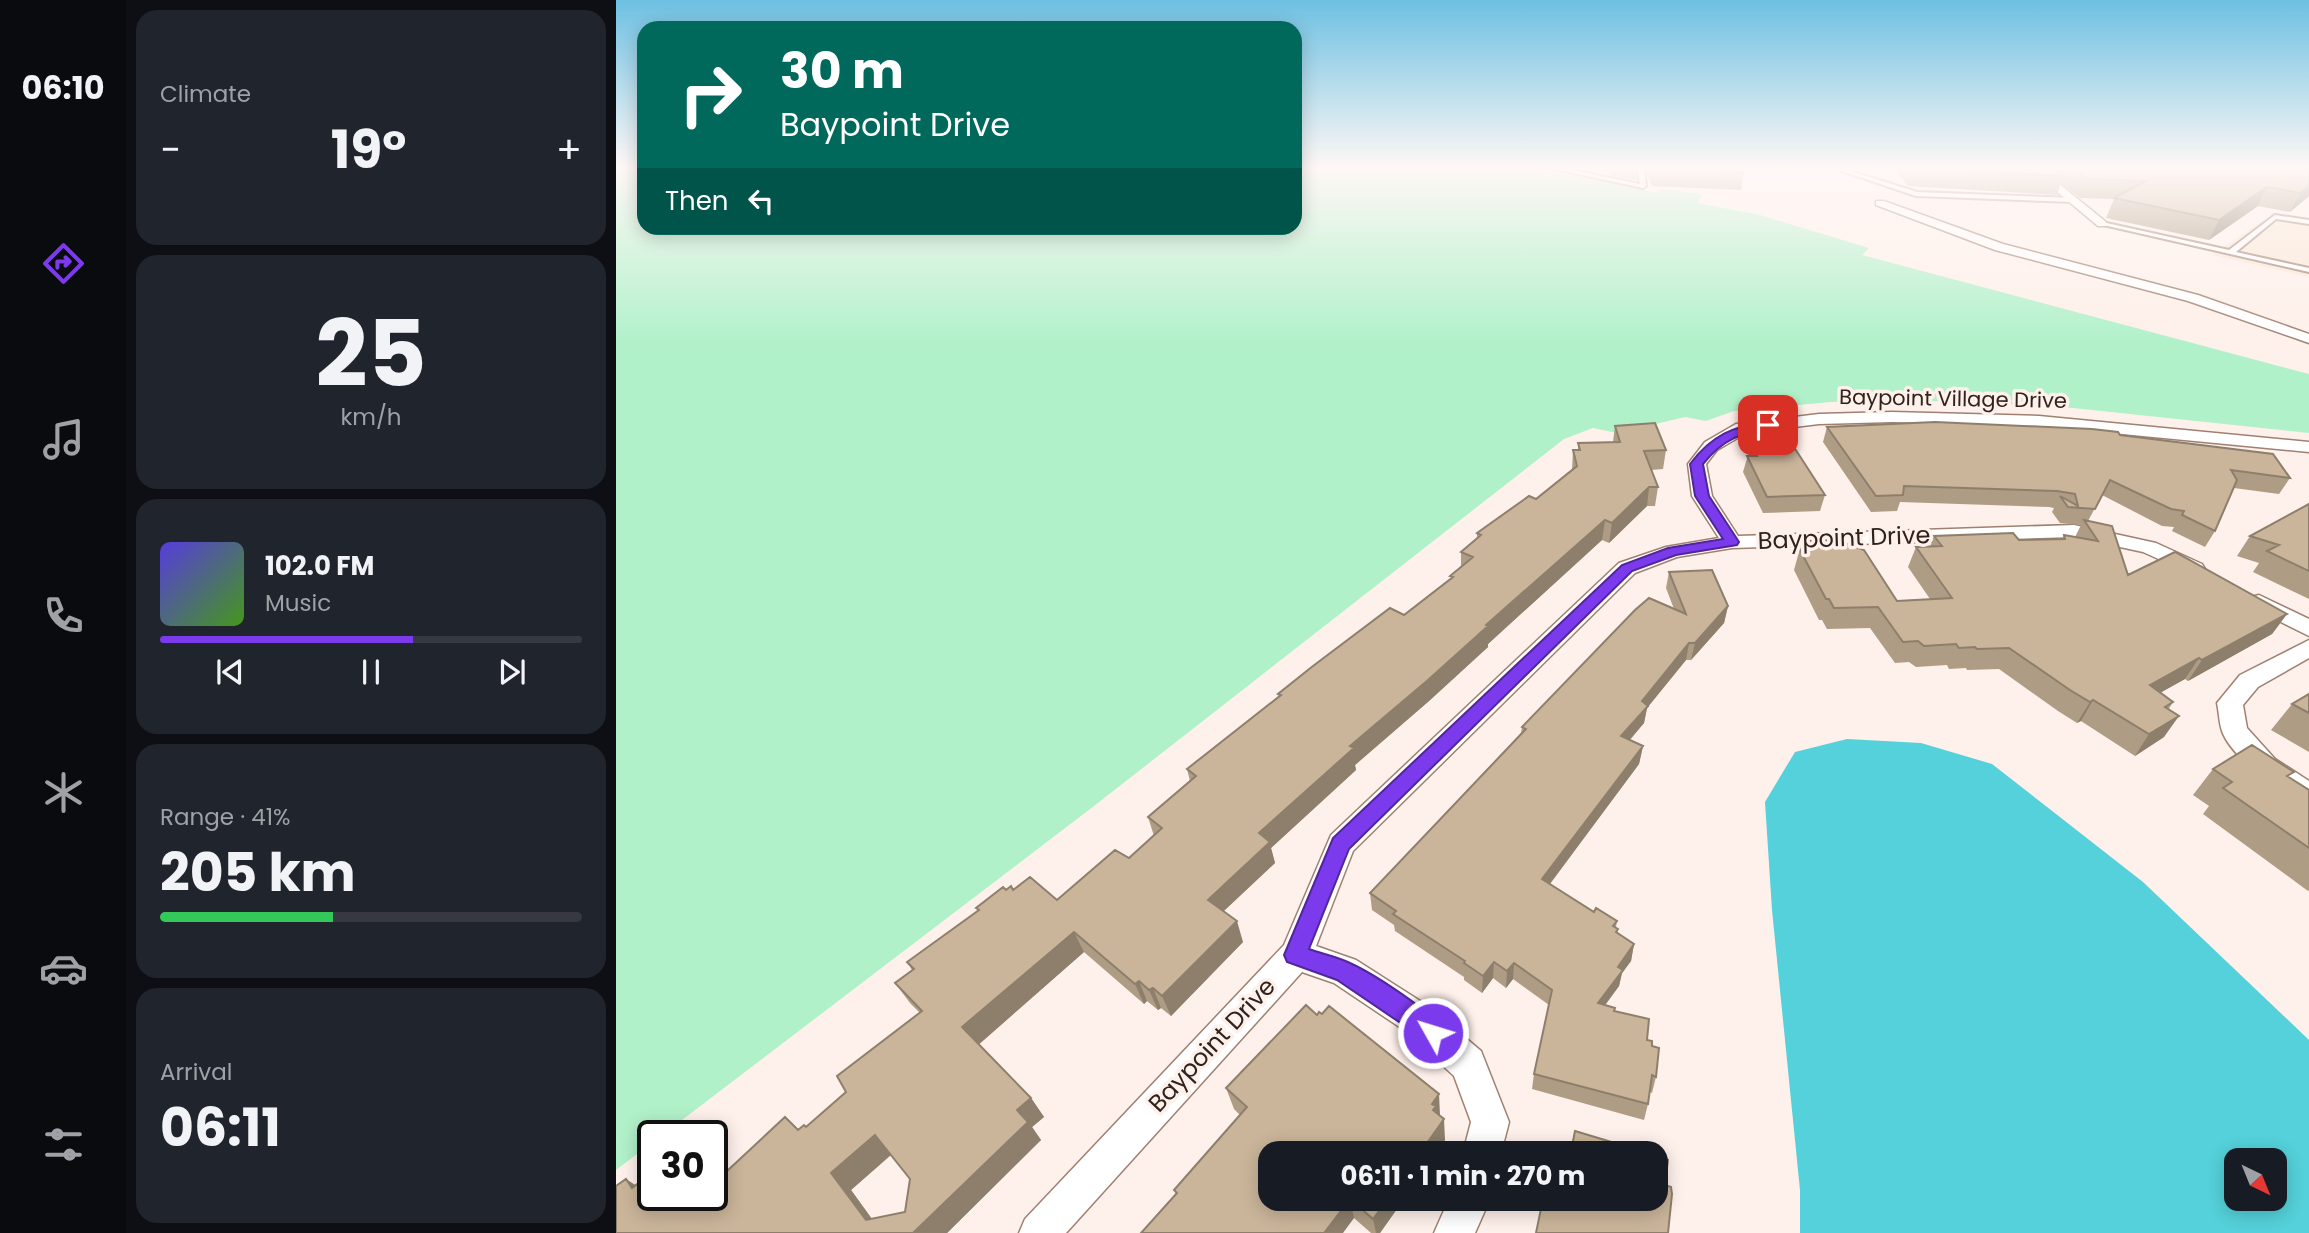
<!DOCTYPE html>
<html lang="en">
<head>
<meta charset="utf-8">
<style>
	:root { --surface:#171b24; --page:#20242c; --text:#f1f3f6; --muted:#9ea1a6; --line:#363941; --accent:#7c3aed }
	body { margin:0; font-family:Poppins,sans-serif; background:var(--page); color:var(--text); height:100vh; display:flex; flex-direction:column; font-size:26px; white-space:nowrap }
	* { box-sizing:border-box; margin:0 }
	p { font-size:23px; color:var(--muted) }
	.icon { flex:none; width:38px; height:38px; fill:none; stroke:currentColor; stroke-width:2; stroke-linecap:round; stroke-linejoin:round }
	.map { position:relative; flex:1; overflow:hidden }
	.drawer { display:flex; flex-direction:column; gap:10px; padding:10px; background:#0d0f14; width:490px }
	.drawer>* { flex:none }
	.banner { position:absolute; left:21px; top:21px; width:665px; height:214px; border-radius:21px; box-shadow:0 4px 18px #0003; background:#00695c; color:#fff; overflow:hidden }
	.needle { width:46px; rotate:137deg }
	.controls { position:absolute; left:1608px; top:1148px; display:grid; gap:14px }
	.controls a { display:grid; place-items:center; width:63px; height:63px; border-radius:14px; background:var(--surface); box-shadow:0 4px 18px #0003; font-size:35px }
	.speed { position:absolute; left:21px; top:1120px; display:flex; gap:14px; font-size:35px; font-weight:700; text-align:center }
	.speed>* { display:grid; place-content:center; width:91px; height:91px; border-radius:50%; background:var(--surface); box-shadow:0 4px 18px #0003; line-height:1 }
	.speed .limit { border:4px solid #111; border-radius:10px; background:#fff; color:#111 }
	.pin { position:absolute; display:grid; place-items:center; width:60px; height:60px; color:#fff; margin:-30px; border-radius:14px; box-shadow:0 4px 10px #0006 }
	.me { position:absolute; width:77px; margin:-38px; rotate:309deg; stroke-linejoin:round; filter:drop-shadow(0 0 5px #0008) }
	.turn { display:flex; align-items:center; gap:24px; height:147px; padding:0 28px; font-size:32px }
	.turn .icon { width:91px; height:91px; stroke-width:2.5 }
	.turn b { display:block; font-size:49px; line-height:60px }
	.then { display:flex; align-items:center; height:66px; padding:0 28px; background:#0003; gap:14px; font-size:26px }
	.big { font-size:52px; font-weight:700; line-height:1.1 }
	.drawer .tile { flex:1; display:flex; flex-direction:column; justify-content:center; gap:10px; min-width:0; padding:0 24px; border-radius:21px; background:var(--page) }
	.drawer .dial { align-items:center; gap:0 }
	.dial b { font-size:91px; line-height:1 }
	.song { display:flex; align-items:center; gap:21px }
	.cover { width:84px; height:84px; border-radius:10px; background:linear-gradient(135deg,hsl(250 70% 55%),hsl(100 70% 35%)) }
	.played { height:7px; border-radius:4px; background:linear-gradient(90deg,var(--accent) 60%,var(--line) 60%) }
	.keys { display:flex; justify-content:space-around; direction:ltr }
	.heat { display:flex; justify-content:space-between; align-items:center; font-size:38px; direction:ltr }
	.charge { height:10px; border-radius:5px; background:linear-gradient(90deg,#34c759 41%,var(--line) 0) }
	.trip { position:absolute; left:642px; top:1141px; width:410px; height:70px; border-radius:21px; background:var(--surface); box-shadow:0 4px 18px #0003; font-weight:700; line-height:70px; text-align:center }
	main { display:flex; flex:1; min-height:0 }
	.dock { display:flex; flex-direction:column; width:126px; justify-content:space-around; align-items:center; background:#090b0e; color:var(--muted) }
	.dock .icon { width:49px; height:49px }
	.dock .on { color:var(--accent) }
	.dock b { font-size:32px; color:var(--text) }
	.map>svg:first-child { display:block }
</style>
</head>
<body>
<main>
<nav class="dock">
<b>06:10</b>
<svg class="icon on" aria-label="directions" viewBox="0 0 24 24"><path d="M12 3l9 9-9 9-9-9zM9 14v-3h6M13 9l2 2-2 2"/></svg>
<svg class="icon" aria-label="music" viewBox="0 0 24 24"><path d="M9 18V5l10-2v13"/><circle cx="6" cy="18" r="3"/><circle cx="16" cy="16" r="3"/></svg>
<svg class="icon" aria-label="phone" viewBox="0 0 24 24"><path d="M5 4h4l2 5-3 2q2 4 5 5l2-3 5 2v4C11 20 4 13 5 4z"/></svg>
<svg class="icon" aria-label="climate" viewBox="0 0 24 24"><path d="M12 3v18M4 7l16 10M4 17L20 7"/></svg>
<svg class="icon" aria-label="car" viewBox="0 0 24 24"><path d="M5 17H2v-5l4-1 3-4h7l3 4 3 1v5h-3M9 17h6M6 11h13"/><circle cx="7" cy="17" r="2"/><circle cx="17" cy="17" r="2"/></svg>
<svg class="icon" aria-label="filters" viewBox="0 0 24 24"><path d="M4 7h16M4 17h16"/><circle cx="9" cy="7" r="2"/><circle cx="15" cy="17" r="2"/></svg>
</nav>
<section class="drawer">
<div class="tile"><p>Climate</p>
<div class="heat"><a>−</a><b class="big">19°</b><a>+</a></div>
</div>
<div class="tile dial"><b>25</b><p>km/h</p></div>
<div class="tile">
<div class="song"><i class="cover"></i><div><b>102.0 FM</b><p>Music</p></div></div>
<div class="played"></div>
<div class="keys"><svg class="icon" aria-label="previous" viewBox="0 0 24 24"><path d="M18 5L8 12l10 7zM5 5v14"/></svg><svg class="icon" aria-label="pause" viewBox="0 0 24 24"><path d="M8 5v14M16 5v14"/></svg><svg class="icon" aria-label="next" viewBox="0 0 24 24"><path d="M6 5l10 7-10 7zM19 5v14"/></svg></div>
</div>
<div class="tile"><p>Range · 41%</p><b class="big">205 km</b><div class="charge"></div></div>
<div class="tile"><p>Arrival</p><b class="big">06:11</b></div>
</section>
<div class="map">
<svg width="1693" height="1233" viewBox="0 0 1693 1233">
	<rect width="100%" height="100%" fill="#fef0ea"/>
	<!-- commercial -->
	<path fill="#f9e6d5" d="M1657,213l36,7v57l-97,-22z"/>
	<!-- green -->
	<path fill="#b1f1ca" d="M0,169h28v59h651v-59h246l116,24 4,-4 41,5 -4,9 62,12 109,33 -7,7 447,119v59l-236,-25 -119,-7 -124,1 -96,9 -28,10 -21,-4 -68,16 -24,-5 -29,11 -470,367 -433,330h-8v6l-37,28z"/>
	<!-- water -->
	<path fill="#54d1da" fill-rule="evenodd" d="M1231,739l74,4 71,21 151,118 166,158v193h-509v-43l-28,-280 -7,-108 30,-50zM1620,1160h39v39h-39z"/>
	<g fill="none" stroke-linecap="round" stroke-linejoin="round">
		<!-- lane casing -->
		<g stroke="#9f8071" stroke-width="4">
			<path id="lane" d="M939,169h11l74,15 -2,-15h6l2,17 -3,2z
				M1220,169h8l73,23 156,6 3,2 -3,2 -157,-6z
				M1659,215l34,5v4l-33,-5 -40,33 73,16v4l-210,-48 3,-2 127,28z"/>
		</g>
		<!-- street casing -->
		<g stroke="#9f8071" stroke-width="3">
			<path id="street" d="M1414,169h11l65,53v4h-8z
				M1260,201h8l119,43 195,51 111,39v9l-121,-42 -193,-51 -119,-45z
				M1276,412l147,4 270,26v10l-270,-26 -147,-4 -73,2 -73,9 -29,17 -11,14 6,32 26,40 336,-11 82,18 46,21 3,5 -3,5 -8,1 -51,-23 -69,-15 -342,11 -55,9 -42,16 -282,278 -37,95 40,14 72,46 53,45 28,71 -8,31h-38l8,-31 -17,-46 -50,-46 -70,-47 -32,-11 -236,261h-47l6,-14 259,-274 47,-110 288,-272 47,-16 53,-9 -27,-42 -4,-32 17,-22 31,-18 83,-10z
				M1643,595l50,24v17l-58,-29 -3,-5 3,-5z
				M1693,640v18l-51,29 -15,18 4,23 28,31 34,22v25c-25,-8 -78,-49 -87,-75 -3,-9 -3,-19 -5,-28l23,-28z
				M833,1199h41l-15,34h-41z"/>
		</g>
		<!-- lane -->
		<use href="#lane" fill="#fff" fill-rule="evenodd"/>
		<!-- street -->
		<use href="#street" fill="#fff" fill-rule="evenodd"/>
	</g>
	<!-- wall -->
	<path fill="#ae9c84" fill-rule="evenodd" d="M969,169h53l-1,11 -27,-5v-3z
		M1029,169h98l1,3 -3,18 -89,-4z
		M1278,169h415v27l-19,16 -32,-6 -49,34 -103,-22 8,-19 -34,-1 -19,-15 -4,12 -149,-9z
		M999,426l51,24 -3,19 -12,1 7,17 -3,19h-8l-38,37 -7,-3 -114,104v3l-59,54 -74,64 1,5 -85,78 4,15 -51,48 19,31 -72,74 -10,-8 -3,2 -11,-9 -3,3 -60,-52 -105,92 52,54 13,19 -12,10 9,13 -94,93h-331l20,-48 17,10h45l1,2 86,-80 14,13 7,-3 40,-35 74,-79 -10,-10 -15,-20 17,-13 -5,-8 71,-51 -2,-3 30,-18h7l44,10 72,-42 25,-22 -6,-19 42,-36 -3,-12 91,-72v-3l126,-79 47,-37 -1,-2 11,-9v-15l16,-14v-5l59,-34 36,-29 1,-20h5v-7l35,-1zM275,1155l19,24 -5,33 -33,7 -21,-29z
		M1211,427l293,8 170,43 -11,16 -45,-6 -19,43 -10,16 -33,-16 2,-4 -12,-1 -60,-31 -14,26 40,54 159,39 -15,20 -84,47 -3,-2 -25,14 13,9 -5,8 -4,27 -29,19 -54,-35 -4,2 -19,-12 -59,-42 -32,1 -1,-2 -17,1 -2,-4 -31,2 -7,-5 -14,1 -25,-35 -43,1 -5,-9h-3l-25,-50 8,-29 95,60 33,-2 -22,-32 8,-20h14l4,-11 85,4 43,-1 2,-4 11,2 6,-12 -21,-2 -8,-11 2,-4 -5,-1 -149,-5 -3,9 -26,1 -48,-70z
		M1135,445l74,50 -5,16 -57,2 -20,-41z
		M1693,504v95l-56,-27 6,-9 -22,-7 13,-20z
		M1053,572l59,34 -4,17 -33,37h-5l-39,48 -3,15 -14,17 13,6 -4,18 -89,120 44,28 23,9 -1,6 2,2 -1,4 17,11 -3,17 -9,12 -3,13 -14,19 9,6 33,29 5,6 4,31 -4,16 -2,-1 -2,12 -4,16 -112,-31 2,-15 15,-69 -36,-26 -7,9 -13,-10 -11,15 -18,-13v-3l-69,-46 -1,-6 -22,-15 -2,-17 151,-160 1,-6 152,-118 -8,-21z
		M1693,694v58l-38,-22 21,-26z
		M1597,769l76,8 20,13v100l-1,1 -105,-77 6,-8 -16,-11z
		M610,1088l213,27 6,25 -10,13h-165v46h134l-24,34h-9l-17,-15 -178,-24 -2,-4 66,-75 -6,-6z"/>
	<!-- shaded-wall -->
	<path fill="#8d7f6c" d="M1693,186v10l-19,16 10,-19z
		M1651,187l-9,19 -49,34 10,-20z
		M1033,487l-2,19 -38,37 3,-20z
		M989,520l-3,20 -114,104v3l-59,54 -74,64 1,5 -85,78 4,15 -61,57 -6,-20 51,-67 91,-87z
		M1112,606l-4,17 -33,37 4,-17z
		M1671,614l-15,20 -84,47 14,-21z
		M1073,643l-3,17 -39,48 -3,15 -26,30 3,-17 21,-35z
		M1583,658l-14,21 -49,27 14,-21z
		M1477,700l-12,21 -4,2 13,-21z
		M1563,716l-15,21 -29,19 14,-22z
		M1027,746l-4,18 -99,133 2,-18z
		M621,921l6,21 -72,74 -9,-20z
		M458,932l10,20 -108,95 -14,-20z
		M1018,944l-3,17 -9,12 -3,13 -24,33 3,-16 20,-36z
		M878,962l-1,16 -11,15 1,-17z
		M898,963l-1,16 -7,9 1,-17z
		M523,981l8,20 -3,3 -9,-20z
		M537,988l8,20 -3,2 -9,-20z
		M823,1094l1,21 -6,16 -2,-27z
		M415,1098l13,19 -12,10 9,13 -94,93h-34l104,-123z
		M828,1119l1,21 -10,13h-15z
		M259,1135l18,18 -42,37 31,43 -16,-13 -35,-47z
		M10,1179l26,17 -20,-8z
		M68,1195h14l17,27 -25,-17z
		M734,1199l4,19 -11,15h-19z
		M772,1199h16l-24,34h-4l-3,-14z"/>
	<!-- building -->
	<path fill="#cab59a" stroke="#8d7f6c" stroke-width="2" fill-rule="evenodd" d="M1067,169h60l1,3z
		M1316,169h123l9,7z
		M1458,169h235v17l-9,7 -33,-6 -48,33 -105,-22 32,-17 -58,-2z
		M1319,422l157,7 26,3 2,3 153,19 17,24 -59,-8 6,10 -22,51 -33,-16 2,-4 -13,-2 -61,-29 -15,29 -27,-2 -8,-11 18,10 -3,-12 -18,-3 -153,-5 -1,9 -27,1 -49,-69z
		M1039,423l11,27 -22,1 14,36h-9l-37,36 -7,-3 -119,105 2,1 -60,54 -78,66 4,2 -95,85 11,9 -62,58 29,21 -75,75 -9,-8 -4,2 -10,-9 -4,3 -61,-52 -112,95 69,71 -14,12 11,12 -115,111h-297v-47l10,-7 6,9 21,-16v23h31l6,10 11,-10h11v-10l73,-68 13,13 6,-5 2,2 40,-35 -9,-16 85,-65 -27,-28 19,-14 -7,-7 72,-52 -3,-2 27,-21 3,3 5,-4 2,4 17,-13 27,23 58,-50 14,8 33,-30 -14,-11 48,-41 -9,-7 94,-74 -3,-1 35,-28 77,-58 14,7 49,-38 -3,-1 23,-19 -12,-5 20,-17 -4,-2 52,-37 7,3 41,-33 -4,-16h7l-2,-7 42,-1 -5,-16zM259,1135l35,44 -5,33 -39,8 -35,-47z
		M1176,444l33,51 -58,2 -20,-41h10l-6,-11z
		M1693,504v67l-42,-20 12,-6 -29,-9z
		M1468,520l28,6 16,49 47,-23 112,62 -85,46 -3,-2 -49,27 23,17 -8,5 14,9 -30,18 -56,-34 -3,2 -20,-12 -61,-42 -32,1 -2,-2 -16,1 -3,-4 -32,2 -6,-5 -15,1 -25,-35 -44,1 -5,-9h-3l-26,-49h7l-5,-9 35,-1 27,10 33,51 55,-3 -36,-51 26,-1 -8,-10 79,-3 6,7 46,-1 -1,-4 34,6z
		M1096,570l16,36 -33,37h-6l-47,58 6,5 -27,30 22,10 -101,133 52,33 2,-4 21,13 -4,5 5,3 -2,3 18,12 -16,23 5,3 -25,33 17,5 -1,3 35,8 -2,21 5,1v5l7,2 -3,29 -4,-2 -4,29 -114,-30 18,-84 -38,-27 -7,8 -13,-9 -11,14 -19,-13 1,-2 -72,-47 3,-3 -26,-18 156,-164 -4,-2 113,-117 14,-12 37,16 -17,-42z
		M1693,694v19l-17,-9z
		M1636,745l42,27 -7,4 22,14v58l-86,-60 9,-6 -19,-13z
		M690,1005l11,10 2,-3 3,2 7,-8 110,88 -7,10 4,2 -3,4 11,9 -24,34h-150v46h80l-26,34h-183l36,-40 -3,-3 73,-83 -21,-19z
		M959,1131l73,22h-101l2,-9 22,7z
		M1040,1156l12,4 -3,25 6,2 1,7 -4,39h-132l7,-34h113z
		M734,1199h38l-15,20z"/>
	<!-- sky -->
	<linearGradient id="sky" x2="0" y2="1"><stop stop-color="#6dc0e2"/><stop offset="0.49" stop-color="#fff8f6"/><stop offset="1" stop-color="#fff8f6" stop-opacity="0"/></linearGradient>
	<rect width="1693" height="342" fill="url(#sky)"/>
	<!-- route -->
	<path fill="#7c3aed" stroke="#51269a" stroke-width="2" d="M1152,422l4,1v5c-33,7 -47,9 -69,36l6,32 30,46 -2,3 -61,10 -44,16 -283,278 -40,100c14,5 29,8 41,14 22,10 87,51 95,70l-3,9 -9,3 -96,-65 -50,-18 -3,-7 49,-117 289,-273 46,-17 55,-9 -28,-43 -5,-32c22,-29 43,-38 78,-42z"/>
	<g text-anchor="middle" stroke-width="7" stroke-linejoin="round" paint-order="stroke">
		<!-- far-street labels -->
		<g font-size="21" fill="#30231d" stroke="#fef0ea">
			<text transform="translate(1337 399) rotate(1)" y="7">Baypoint Village Drive</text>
		</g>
		<!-- street labels -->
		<g font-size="24" fill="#30231d" stroke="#fef0ea">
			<text transform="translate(1228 538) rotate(-2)" y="8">Baypoint Drive</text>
			<text transform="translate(596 1045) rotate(-47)" y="8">Baypoint Drive</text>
		</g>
	</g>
</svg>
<div class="controls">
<a><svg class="needle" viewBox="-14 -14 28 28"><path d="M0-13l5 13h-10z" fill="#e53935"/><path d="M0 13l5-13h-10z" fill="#9ea1a6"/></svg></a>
</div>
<div class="speed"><div class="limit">30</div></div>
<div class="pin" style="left:1152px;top:425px;background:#d93025"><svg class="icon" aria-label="arrive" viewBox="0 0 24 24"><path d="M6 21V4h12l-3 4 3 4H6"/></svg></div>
<svg class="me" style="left:817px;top:1033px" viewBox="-20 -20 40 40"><circle r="17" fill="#7c3aed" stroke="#fff" stroke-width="3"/><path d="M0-11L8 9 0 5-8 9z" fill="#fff"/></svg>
<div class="trip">06:11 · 1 min · 270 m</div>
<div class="banner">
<div class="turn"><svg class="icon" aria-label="right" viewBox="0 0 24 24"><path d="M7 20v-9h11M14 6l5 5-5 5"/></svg><div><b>30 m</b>Baypoint Drive</div></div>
<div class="then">Then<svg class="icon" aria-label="left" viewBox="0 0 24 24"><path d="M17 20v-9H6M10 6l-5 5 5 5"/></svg></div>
</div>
</div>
</main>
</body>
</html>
